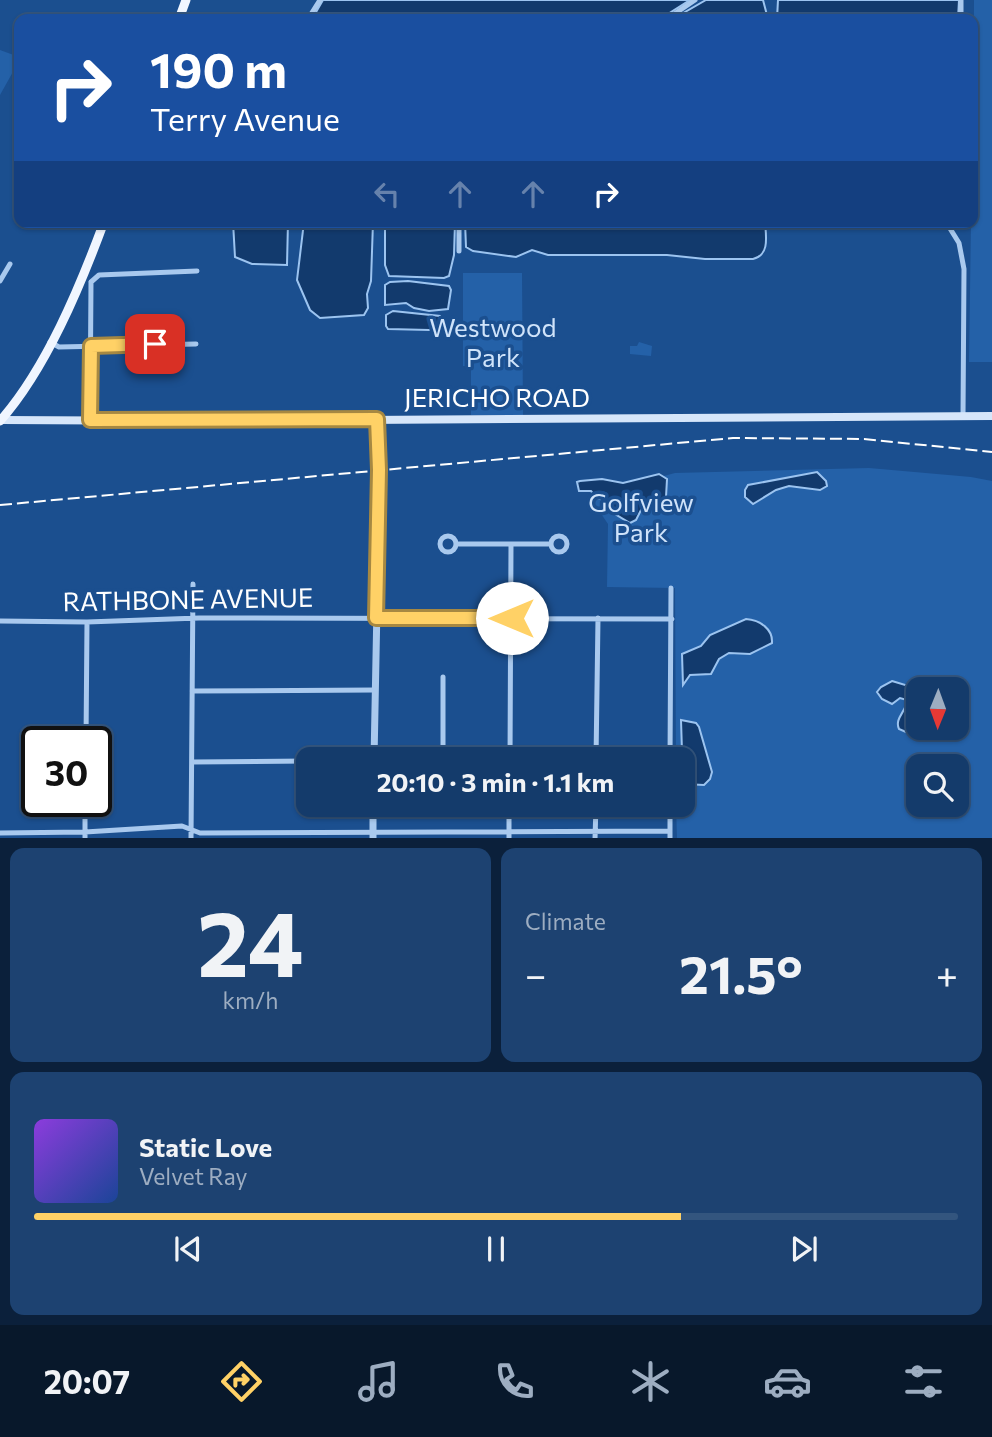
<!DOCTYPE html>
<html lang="en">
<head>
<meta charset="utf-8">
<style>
	:root { --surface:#143b6b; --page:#1d4271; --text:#f1f3f6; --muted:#9dadc1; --line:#33557e; --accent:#ffd166 }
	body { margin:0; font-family:Commissioner,sans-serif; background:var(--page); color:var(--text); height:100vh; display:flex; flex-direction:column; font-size:26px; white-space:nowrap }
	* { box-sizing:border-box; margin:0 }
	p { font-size:23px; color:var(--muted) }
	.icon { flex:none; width:38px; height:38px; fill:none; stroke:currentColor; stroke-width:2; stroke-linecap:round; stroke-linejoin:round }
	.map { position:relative; height:838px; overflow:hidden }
	.sheet { display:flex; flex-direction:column; gap:10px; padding:10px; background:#0b203b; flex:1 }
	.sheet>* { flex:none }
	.top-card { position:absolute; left:14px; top:14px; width:964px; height:214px; border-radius:14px; box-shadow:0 2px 5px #0004,0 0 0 2px var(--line); background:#1a4fa0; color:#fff; overflow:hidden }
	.needle { width:46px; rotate:181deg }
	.tools { position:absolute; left:906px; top:677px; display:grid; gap:14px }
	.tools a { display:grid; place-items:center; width:63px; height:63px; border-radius:14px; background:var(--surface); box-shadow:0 2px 5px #0004,0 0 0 2px var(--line); font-size:35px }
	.speed { position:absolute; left:21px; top:726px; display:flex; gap:14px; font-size:35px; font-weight:700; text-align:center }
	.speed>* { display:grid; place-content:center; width:91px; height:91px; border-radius:50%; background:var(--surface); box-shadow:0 2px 5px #0004,0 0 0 2px var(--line); line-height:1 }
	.speed .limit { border:4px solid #111; border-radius:10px; background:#fff; color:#111 }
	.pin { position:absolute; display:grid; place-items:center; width:60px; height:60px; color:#fff; margin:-30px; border-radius:14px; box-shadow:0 4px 10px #0006 }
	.me { position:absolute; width:77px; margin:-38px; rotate:270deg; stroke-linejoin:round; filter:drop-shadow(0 0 5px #0008) }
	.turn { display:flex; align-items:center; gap:24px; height:147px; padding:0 21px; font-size:32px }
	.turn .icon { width:91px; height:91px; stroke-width:2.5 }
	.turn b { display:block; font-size:49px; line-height:60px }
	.lanes { display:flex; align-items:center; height:66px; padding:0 21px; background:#0003; justify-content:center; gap:35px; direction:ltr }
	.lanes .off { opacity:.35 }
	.big { font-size:52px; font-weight:700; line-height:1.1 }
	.sheet .card { flex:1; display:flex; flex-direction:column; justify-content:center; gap:10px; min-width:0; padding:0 24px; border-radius:14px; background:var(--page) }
	.sheet .dial { align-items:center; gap:0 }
	.dial b { font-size:91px; line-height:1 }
	.song { display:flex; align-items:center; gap:21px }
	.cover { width:84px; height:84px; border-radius:10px; background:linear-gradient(135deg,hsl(270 70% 55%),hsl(220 70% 35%)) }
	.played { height:7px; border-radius:4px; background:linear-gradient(90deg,var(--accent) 70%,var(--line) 70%) }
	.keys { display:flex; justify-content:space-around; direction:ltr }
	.heat { display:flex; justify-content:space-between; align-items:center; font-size:38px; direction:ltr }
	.sheet .tiles { flex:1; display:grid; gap:10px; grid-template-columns:1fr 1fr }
	.card:last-child { grid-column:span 2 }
	.trip { position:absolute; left:296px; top:747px; width:399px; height:70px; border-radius:14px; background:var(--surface); box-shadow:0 2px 5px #0004,0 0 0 2px var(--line); font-weight:700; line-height:70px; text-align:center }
	.menu { display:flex; height:112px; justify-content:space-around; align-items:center; background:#08182b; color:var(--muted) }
	.menu .icon { width:49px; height:49px }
	.menu .current { color:var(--accent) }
	.menu b { font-size:32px; color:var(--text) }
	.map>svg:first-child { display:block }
</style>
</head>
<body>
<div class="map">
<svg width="992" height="839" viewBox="0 0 992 839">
	<rect width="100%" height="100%" fill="#1b4f8f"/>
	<!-- green -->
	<path fill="#2461a8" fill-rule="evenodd" d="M974,0h18v362h-23l2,-140h2z
		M0,50l19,7v4l-19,34z
		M463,273h59l1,142h-52v-49h-8z
		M639,342l13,4 -1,10 -21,-2v-8h7z
		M869,468l102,9 21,4v357h-315l-1,-33h6v-45l-6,-1 -1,-171 -68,-1 1,-63 -19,-28 86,-23zM919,690h38v38h-38zM919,766h38v39h-38z"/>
	<!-- water -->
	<path fill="#123a6d" stroke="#9cc4f0" stroke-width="2" d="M323,0h367l-30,19h-348z
		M706,0h57l5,19h-95z
		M778,0h181l-1,19h-181z
		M233,222h55l-1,43 -35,-1 -17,-7z
		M304,222h69l-2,59 -4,13 1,14 -4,7 -44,3 -10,-8 -13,-30z
		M385,222h70l-1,33 -5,21 -5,2 -55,-2 -4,-11z
		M465,222h300c1,14 5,33 -12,37h-48l-38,-4h-119l-16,-5 -16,7 -43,-6 -7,-4z
		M408,281l41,5 2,4 -3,19 -19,2 -15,-3 -8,-5 -21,2v-20l5,-3z
		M393,311l47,5 2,10 -13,4 -41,-1 -2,-3v-11z
		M817,472l9,9 1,5 -7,4 -31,-4 -13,4 -23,14 -8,-7v-7l3,-5z
		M659,474l8,5 -1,18 -7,6 -16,3 -7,14 -6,3 -20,-12 -6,-11 -7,-2 -6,-7h-12l-2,-9 3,-1 22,-2 21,4z
		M746,619c14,1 27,10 26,24l-22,11 -21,-1 -10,6 -8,15 -21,1 -7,10 -1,-31 19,-8 9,-11z
		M892,681l20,6 7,11v24l-13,10 -7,-3c-5,-11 8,-18 8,-29l-7,-2 -8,6 -10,-5 -5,-7 4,-5z
		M681,720l15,3 3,4 13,45 -2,7 -6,6 -21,-1z"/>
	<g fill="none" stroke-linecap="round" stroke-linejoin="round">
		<!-- minor -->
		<path stroke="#a9c9ee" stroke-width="5" d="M308,19l12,-19
			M667,19l28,-19
			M961,19v-19
			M946,222l13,21 5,26 -1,147
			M459,251v-29
			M0,281l10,-17
			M91,282l8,-7 98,-4
			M50,342l9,5 137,-3
			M90,420l1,-138
			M551 544a8 8 0 1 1 16 0a8 8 0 1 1-16 0Z
			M440 544a8 8 0 1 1 16 0a8 8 0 1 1-16 0Z
			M456,544h95
			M0,621l87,1 112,-4 473,1
			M192,691l183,-1
			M86,742l1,-120
			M443,760v-83
			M510,760l1,-216
			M596,760l2,-142
			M670,760l1,-172
			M192,762l116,-1
			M0,833l85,-1 97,-6 18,7 470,-2
			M85,839v-37
			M191,839l2,-255
			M509,839v-34
			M595,839l1,-34
			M670,839v-34"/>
		<!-- tertiary -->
		<path stroke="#a9c9ee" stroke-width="7" d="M374,760l5,-256 -2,-85
			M373,839v-34"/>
		<!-- secondary -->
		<path stroke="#d6e6fa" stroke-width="8" d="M2,420l199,1 791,-5"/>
		<!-- primary -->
		<path stroke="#f0f6ff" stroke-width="9" d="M179,19l7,-19
			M0,421c46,-52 80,-134 104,-199"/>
		<!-- rail -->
		<path stroke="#fff" stroke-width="2" stroke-dasharray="12 5" stroke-linecap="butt" d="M0,505l733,-67 131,1 128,13"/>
	</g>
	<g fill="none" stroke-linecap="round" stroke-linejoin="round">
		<!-- route casing -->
		<g stroke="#a68842" stroke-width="18">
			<path id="route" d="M155,344l-64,2 -1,74 287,-1 2,51 -3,148h136"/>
		</g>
		<!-- route -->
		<use href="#route" stroke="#ffd166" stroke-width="12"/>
	</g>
	<g text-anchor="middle" stroke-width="7" stroke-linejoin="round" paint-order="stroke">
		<!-- park labels -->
		<g font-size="26" fill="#cfe3fa" stroke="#1b4f8f">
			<text x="493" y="337">Westwood<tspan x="493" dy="30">Park</tspan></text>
			<text x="641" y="512">Golfview<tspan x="641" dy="30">Park</tspan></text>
		</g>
		<!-- street labels -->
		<g font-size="26" fill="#fff" stroke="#1b4f8f">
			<text x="497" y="407">JERICHO ROAD</text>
			<text transform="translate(188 600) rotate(-1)" y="9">RATHBONE AVENUE</text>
		</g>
	</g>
</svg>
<div class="tools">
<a><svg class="needle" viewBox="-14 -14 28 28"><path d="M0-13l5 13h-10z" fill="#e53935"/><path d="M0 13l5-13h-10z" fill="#9dadc1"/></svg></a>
<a><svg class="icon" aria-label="search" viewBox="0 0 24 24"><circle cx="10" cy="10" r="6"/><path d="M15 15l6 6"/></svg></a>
</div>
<div class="speed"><div class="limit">30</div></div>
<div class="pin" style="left:155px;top:344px;background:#d93025"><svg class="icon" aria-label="arrive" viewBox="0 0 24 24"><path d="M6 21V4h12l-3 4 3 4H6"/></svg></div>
<svg class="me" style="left:512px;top:618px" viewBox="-20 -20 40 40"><circle r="19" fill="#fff"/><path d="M0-13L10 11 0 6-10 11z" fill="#ffd166"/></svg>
<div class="trip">20:10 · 3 min · 1.1 km</div>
<div class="top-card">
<div class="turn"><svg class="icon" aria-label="right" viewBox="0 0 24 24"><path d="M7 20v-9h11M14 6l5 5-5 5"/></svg><div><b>190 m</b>Terry Avenue</div></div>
<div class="lanes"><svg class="icon off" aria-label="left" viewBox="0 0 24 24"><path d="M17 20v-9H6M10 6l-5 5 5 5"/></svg><svg class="icon off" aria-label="ahead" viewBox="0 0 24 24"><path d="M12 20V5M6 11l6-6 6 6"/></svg><svg class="icon off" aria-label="ahead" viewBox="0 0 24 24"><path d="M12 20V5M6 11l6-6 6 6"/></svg><svg class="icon" aria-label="right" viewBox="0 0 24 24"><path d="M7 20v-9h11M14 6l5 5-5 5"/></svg></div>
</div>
</div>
<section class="sheet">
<div class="tiles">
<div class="card dial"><b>24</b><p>km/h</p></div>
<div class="card"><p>Climate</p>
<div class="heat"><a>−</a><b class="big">21.5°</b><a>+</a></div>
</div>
<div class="card">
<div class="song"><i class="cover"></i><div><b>Static Love</b><p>Velvet Ray</p></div></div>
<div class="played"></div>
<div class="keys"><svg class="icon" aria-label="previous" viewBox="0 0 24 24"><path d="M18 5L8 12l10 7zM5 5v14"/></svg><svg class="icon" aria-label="pause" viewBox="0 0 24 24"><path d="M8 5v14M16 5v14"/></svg><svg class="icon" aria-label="next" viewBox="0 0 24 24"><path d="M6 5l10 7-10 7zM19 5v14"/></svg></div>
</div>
</div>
</section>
<nav class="menu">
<b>20:07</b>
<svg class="icon current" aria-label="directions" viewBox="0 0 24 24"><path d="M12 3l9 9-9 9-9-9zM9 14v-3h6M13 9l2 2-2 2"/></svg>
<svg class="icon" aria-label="music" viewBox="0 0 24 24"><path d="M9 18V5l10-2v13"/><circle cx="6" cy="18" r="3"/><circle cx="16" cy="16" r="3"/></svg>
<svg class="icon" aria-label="phone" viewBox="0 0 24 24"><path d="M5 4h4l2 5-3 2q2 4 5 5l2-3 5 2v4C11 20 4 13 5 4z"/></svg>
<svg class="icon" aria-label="climate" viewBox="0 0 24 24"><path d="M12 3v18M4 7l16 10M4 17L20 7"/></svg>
<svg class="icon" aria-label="car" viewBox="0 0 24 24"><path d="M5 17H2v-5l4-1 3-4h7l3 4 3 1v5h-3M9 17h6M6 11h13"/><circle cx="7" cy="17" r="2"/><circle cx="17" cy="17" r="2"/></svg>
<svg class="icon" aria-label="filters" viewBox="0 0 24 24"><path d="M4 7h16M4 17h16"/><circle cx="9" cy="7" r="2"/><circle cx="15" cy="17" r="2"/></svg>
</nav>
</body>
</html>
